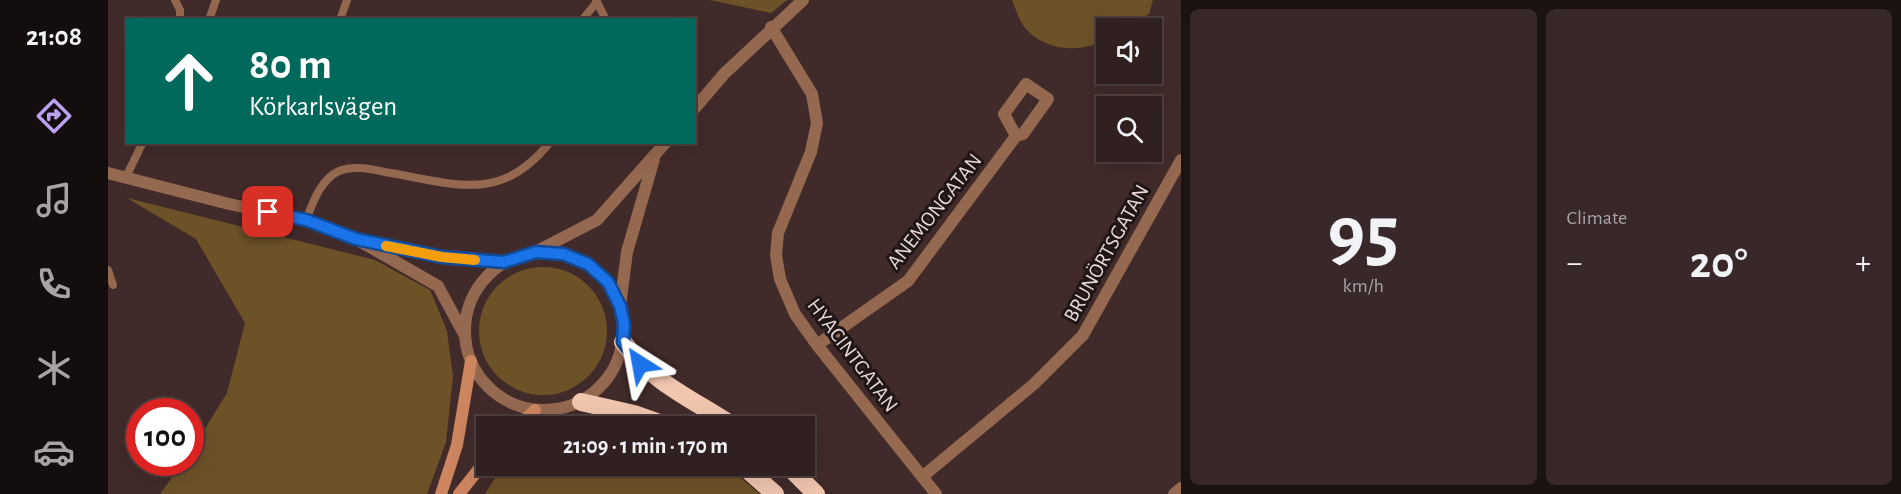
<!DOCTYPE html>
<html lang="en">
<head>
<meta charset="utf-8">
<style>
	:root { --surface:#312020; --page:#392829; --text:#f1f3f6; --muted:#a8a3a5; --line:#4c3e3e; --accent:#bca0f2 }
	body { margin:0; font-family:"Alegreya Sans",sans-serif; background:var(--page); color:var(--text); height:100vh; display:flex; flex-direction:column; font-size:22px; white-space:nowrap }
	* { box-sizing:border-box; margin:0 }
	p { font-size:20px; color:var(--muted) }
	.icon { flex:none; width:33px; height:33px; fill:none; stroke:currentColor; stroke-width:2; stroke-linecap:round; stroke-linejoin:round }
	.map { position:relative; flex:1; overflow:hidden }
	.sheet { display:flex; flex-direction:column; gap:9px; padding:9px; background:#1b1212; width:720px }
	.sheet>* { flex:none }
	.top-card { position:absolute; left:18px; top:18px; width:570px; height:126px; border-radius:0px; box-shadow:0 6px 24px #0002,0 0 0 2px var(--line); background:#00695c; color:#fff; overflow:hidden }
	.controls { position:absolute; left:988px; top:18px; display:grid; gap:12px }
	.controls a { display:grid; place-items:center; width:66px; height:66px; border-radius:0px; background:var(--surface); box-shadow:0 6px 24px #0002,0 0 0 2px var(--line); font-size:30px }
	.speed { position:absolute; left:18px; top:398px; display:flex; gap:12px; font-size:30px; font-weight:700; text-align:center }
	.speed>* { display:grid; place-content:center; width:78px; height:78px; border-radius:50%; background:var(--surface); box-shadow:0 6px 24px #0002,0 0 0 2px var(--line); line-height:1 }
	.speed .limit { border:9px solid #d22; background:#fff; color:#111 }
	.pin { position:absolute; display:grid; place-items:center; width:51px; height:51px; color:#fff; margin:-26px; border-radius:12px; box-shadow:0 3px 9px #0006 }
	.me { position:absolute; width:66px; margin:-33px; rotate:326deg; stroke-linejoin:round; filter:drop-shadow(0 0 4px #0008) }
	.turn { display:flex; align-items:center; gap:21px; height:126px; padding:0 24px; font-size:27px }
	.turn .icon { width:78px; height:78px; stroke-width:2.5 }
	.turn b { display:block; font-size:42px; line-height:51px }
	.big { font-size:45px; font-weight:700; line-height:1.1 }
	.sheet .card { flex:1; display:flex; flex-direction:column; justify-content:center; gap:9px; min-width:0; padding:0 21px; border-radius:9px; background:var(--page) }
	.sheet .dial { align-items:center; gap:0 }
	.dial b { font-size:78px; line-height:1 }
	.heat { display:flex; justify-content:space-between; align-items:center; font-size:33px; direction:ltr }
	.sheet .tiles { flex:1; display:grid; gap:9px; grid-template-columns:repeat(2,1fr) }
	.trip { position:absolute; left:368px; top:416px; width:339px; height:60px; border-radius:0px; background:var(--surface); box-shadow:0 6px 24px #0002,0 0 0 2px var(--line); font-weight:700; line-height:60px; text-align:center }
	main { display:flex; flex:1; min-height:0 }
	.tab-bar { display:flex; flex-direction:column; width:108px; justify-content:space-around; align-items:center; background:#140d0d; color:var(--muted) }
	.tab-bar .icon { width:42px; height:42px }
	.tab-bar .selected { color:var(--accent) }
	.tab-bar b { font-size:27px; color:var(--text) }
	.map>svg:first-child { display:block }
</style>
</head>
<body>
<main>
<nav class="tab-bar">
<b>21:08</b>
<svg class="icon selected" aria-label="directions" viewBox="0 0 24 24"><path d="M12 3l9 9-9 9-9-9zM9 14v-3h6M13 9l2 2-2 2"/></svg>
<svg class="icon" aria-label="music" viewBox="0 0 24 24"><path d="M9 18V5l10-2v13"/><circle cx="6" cy="18" r="3"/><circle cx="16" cy="16" r="3"/></svg>
<svg class="icon" aria-label="phone" viewBox="0 0 24 24"><path d="M5 4h4l2 5-3 2q2 4 5 5l2-3 5 2v4C11 20 4 13 5 4z"/></svg>
<svg class="icon" aria-label="climate" viewBox="0 0 24 24"><path d="M12 3v18M4 7l16 10M4 17L20 7"/></svg>
<svg class="icon" aria-label="car" viewBox="0 0 24 24"><path d="M5 17H2v-5l4-1 3-4h7l3 4 3 1v5h-3M9 17h6M6 11h13"/><circle cx="7" cy="17" r="2"/><circle cx="17" cy="17" r="2"/></svg>
</nav>
<div class="map">
<svg width="1073" height="494" viewBox="0 0 1073 494">
	<rect width="100%" height="100%" fill="#412b2a"/>
	<!-- green -->
	<path fill="#6d5228" d="M602,0h77l-16,13z
		M904,0h141l-4,14 -25,14h-17v11c-25,14 -59,13 -80,-9 -7,-6 -11,-21 -15,-30z
		M19,198l248,62 55,30 17,41 6,45 -7,66 -19,52h-267l23,-32h7l1,-11 36,-58 18,-70 -49,-84z
		M371 331a64 64 0 1 1 128 0a64 64 0 1 1-128 0Z
		M395,465h222l35,29h-275z"/>
	<g fill="none" stroke-linecap="round" stroke-linejoin="round">
		<!-- service -->
		<path stroke="#956850" stroke-width="8" d="M67,0l5,10v10
			M488,0l10,20
			M101,20l7,-20
			M232,20l7,-20
			M474,20l15,-18
			M17,179l18,-37
			M198,220c7,-18 15,-41 33,-49 14,-6 32,-2 46,1 67,11 116,33 165,-30
			M0,270l5,15"/>
		<!-- minor -->
		<path stroke="#956850" stroke-width="12" d="M663,27l41,67 5,29 -6,29 -33,81 -2,22 4,24 15,35 22,31 119,149
			M709,345l91,-64 108,-145 7,-2 25,-35 -22,-15 -22,30 12,22
			M814,477l112,-93 49,-49 98,-175
			M1066,494l7,-6"/>
		<!-- tertiary -->
		<path stroke="#956850" stroke-width="12" d="M586,109l30,-35 79,-74
			M0,173l121,31 77,16 50,19 82,47 27,50
			M261,242l73,15 62,5
			M429,251l60,-31 69,-78
			M357 331a79 79 0 1 1 158 0a79 79 0 1 1-158 0Z
			M512,306l7,-54 27,-93"/>
		<!-- secondary -->
		<path stroke="#cc855f" stroke-width="12" d="M410,426l17,-16
			M333,494l16,-49 14,-84
			M351,494l27,-34"/>
		<!-- motorway -->
		<path stroke="#f1c5ae" stroke-width="18" d="M515,342c32,43 68,56 110,84
			M473,402l53,12 34,12
			M634,465l33,29
			M679,465l29,29"/>
	</g>
	<g fill="none" stroke-linecap="round" stroke-linejoin="round">
		<!-- route casing -->
		<g stroke="#114b97" stroke-width="15">
			<path id="route" d="M160,212l38,8 50,19 86,18 62,5 32,-10 27,2 25,10 20,18 12,24 4,18 -1,18 17,22"/>
		</g>
		<!-- route -->
		<use href="#route" stroke="#1a73e8" stroke-width="10"/>
		<!-- slow -->
		<path stroke="#f59e0b" stroke-width="10" d="M278,246l56,11 33,3"/>
	</g>
	<g text-anchor="middle" stroke-width="6" stroke-linejoin="round" paint-order="stroke">
		<!-- street labels -->
		<g font-size="21" fill="#e9dad9" stroke="#201616">
			<text transform="translate(826 211) rotate(-52)" y="7">ANEMONGATAN</text>
			<text transform="translate(998 253) rotate(-61)" y="7">BRUNÖRTSGATAN</text>
			<text transform="translate(745 355) rotate(53)" y="7">HYACINTGATAN</text>
		</g>
	</g>
</svg>
<div class="controls">
<a><svg class="icon" aria-label="sound" viewBox="0 0 24 24"><path d="M4 9h4l5-4v14l-5-4H4zM17 9q2 3 0 6"/></svg></a>
<a><svg class="icon" aria-label="search" viewBox="0 0 24 24"><circle cx="10" cy="10" r="6"/><path d="M15 15l6 6"/></svg></a>
</div>
<div class="speed"><div class="limit">100</div></div>
<div class="pin" style="left:160px;top:212px;background:#d93025"><svg class="icon" aria-label="arrive" viewBox="0 0 24 24"><path d="M6 21V4h12l-3 4 3 4H6"/></svg></div>
<svg class="me" style="left:532px;top:364px" viewBox="-20 -20 40 40"><path d="M0-17L14 15 0 8-14 15z" fill="#1a73e8" stroke="#fff" stroke-width="4"/></svg>
<div class="trip">21:09 · 1 min · 170 m</div>
<div class="top-card">
<div class="turn"><svg class="icon" aria-label="ahead" viewBox="0 0 24 24"><path d="M12 20V5M6 11l6-6 6 6"/></svg><div><b>80 m</b>Körkarlsvägen</div></div>
</div>
</div>
<section class="sheet">
<div class="tiles">
<div class="card dial"><b>95</b><p>km/h</p></div>
<div class="card"><p>Climate</p>
<div class="heat"><a>−</a><b class="big">20°</b><a>+</a></div>
</div>
</div>
</section>
</main>
</body>
</html>
